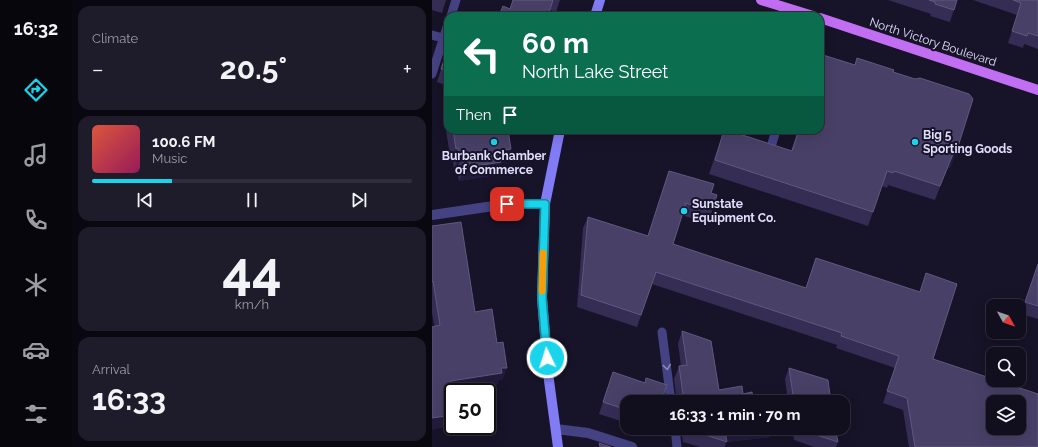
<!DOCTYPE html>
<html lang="en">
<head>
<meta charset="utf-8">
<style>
	:root { --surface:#110e1e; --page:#1e1c2b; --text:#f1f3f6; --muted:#9c9ca4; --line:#302e3c; --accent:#1ad4eb }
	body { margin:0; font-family:Raleway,sans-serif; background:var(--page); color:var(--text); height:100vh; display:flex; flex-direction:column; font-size:15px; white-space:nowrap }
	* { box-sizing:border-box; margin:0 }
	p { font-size:13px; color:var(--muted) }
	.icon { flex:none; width:22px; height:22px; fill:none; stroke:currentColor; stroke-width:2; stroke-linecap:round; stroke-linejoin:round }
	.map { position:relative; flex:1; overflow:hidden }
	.details { display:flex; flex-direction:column; gap:6px; padding:6px; background:#090810; width:360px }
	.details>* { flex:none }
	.top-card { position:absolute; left:12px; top:12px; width:380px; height:122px; border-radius:12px; box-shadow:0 4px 16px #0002,0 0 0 1px var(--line); background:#0b6e4f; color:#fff; overflow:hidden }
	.needle { width:26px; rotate:130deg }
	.tools { position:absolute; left:554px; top:299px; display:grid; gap:8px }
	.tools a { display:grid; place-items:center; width:40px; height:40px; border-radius:8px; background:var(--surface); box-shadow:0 4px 16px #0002,0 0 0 1px var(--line); font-size:20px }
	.speed { position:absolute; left:12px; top:383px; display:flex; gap:8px; font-size:20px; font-weight:700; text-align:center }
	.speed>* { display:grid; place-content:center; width:52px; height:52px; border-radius:50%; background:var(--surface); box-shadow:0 4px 16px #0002,0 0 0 1px var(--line); line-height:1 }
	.speed .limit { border:2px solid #111; border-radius:6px; background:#fff; color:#111 }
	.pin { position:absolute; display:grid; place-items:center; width:34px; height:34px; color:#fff; margin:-17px; border-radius:8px; box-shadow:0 2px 6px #0006 }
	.me { position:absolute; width:44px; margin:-22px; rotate:356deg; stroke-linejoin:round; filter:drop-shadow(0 0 3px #0008) }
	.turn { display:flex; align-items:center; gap:14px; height:84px; padding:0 12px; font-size:18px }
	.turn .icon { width:52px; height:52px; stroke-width:2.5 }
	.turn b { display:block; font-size:28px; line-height:34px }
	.then { display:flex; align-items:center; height:38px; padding:0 12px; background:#0003; gap:8px; font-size:15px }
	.big { font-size:30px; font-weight:700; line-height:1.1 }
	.details .card { flex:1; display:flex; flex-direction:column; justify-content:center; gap:6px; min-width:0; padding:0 14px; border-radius:12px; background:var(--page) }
	.details .dial { align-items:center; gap:0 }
	.dial b { font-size:52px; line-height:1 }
	.song { display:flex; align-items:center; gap:12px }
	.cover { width:48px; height:48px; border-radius:6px; background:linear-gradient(135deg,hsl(10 70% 55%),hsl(330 70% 35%)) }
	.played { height:4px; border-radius:2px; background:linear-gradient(90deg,var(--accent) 25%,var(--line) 25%) }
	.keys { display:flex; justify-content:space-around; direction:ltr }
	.heat { display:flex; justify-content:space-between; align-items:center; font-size:22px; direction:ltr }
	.trip { position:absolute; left:188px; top:395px; width:230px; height:40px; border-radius:12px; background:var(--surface); box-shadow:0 4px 16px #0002,0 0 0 1px var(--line); font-weight:700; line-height:40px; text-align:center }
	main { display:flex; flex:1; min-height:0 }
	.tab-bar { display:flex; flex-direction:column; width:72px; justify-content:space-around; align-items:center; background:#07060c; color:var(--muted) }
	.tab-bar .icon { width:28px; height:28px }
	.tab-bar .selected { color:var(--accent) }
	.tab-bar b { font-size:18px; color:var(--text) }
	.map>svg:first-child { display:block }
</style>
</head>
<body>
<main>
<nav class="tab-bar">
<b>16:32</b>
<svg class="icon selected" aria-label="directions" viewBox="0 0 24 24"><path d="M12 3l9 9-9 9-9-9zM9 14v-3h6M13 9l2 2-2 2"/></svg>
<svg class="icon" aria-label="music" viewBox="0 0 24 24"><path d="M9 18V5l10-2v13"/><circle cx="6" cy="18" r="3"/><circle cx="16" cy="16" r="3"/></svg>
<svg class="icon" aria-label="phone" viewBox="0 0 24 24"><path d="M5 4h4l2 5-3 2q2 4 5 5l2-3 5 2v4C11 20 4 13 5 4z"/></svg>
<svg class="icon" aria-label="climate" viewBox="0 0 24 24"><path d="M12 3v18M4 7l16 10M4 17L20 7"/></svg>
<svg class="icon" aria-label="car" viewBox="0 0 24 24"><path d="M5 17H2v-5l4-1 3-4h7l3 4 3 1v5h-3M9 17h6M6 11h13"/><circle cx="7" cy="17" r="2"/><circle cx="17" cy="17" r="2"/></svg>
<svg class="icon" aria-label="filters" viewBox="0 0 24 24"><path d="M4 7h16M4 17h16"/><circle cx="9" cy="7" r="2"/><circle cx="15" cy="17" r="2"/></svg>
</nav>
<section class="details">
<div class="card"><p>Climate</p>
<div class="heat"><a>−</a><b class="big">20.5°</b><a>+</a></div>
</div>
<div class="card">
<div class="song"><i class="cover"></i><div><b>100.6 FM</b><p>Music</p></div></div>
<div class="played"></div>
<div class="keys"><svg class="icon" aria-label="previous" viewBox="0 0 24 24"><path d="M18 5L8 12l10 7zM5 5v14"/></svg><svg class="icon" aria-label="pause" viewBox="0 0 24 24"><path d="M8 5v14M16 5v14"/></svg><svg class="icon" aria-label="next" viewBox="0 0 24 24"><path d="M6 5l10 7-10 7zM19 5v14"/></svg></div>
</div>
<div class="card dial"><b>44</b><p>km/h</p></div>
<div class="card"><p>Arrival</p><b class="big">16:33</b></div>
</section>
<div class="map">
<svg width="606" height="447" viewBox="0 0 606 447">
	<rect width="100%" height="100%" fill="#171328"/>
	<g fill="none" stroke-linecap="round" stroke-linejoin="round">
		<!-- service -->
		<path stroke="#454283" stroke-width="9" d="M19,16l5,-16
			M0,35l11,3
			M0,74l16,-50
			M335,153l2,1 7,-24
			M230,332l9,70
			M243,428l2,19"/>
		<!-- minor -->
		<path stroke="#454283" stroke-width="10" d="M124,429l32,4 44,14"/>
		<!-- tertiary -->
		<path stroke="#454283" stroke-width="10" d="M0,215l75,-11h38"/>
		<!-- secondary -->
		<path stroke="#817cf4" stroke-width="10" d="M163,16l5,-16
			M126,447l-10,-74 -6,-75 3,-94 15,-74"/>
		<!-- primary -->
		<path stroke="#c26ef2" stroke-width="10" d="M329,0l52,16
			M388,18l218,72"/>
	</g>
	<!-- wall -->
	<path fill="#362d55" d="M0,0h14l-4,13 -10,-3z
		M81,0h47l-4,12 -6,-2 -2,6h-49l4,-10 7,3z
		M456,0h69l-7,22 -20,-6 1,-2z
		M541,0h65v49l-14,-5 -1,4 -15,-5 9,-28z
		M16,47v39l-11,-4z
		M425,58l36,14 58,95 -4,2 -12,31 -47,-15 -1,3 -5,-2 -14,40 -159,-52 15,-44 67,21 7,-21h22l35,-65z
		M16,117v13h60l3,19 -5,14h-5l-5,12 -37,6 -2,-13 -3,1 -1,-7h-2l-6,-38z
		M237,171l42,22 2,15 -4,12 -6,-2 -1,4 -20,-7 -9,29 133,44 10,-30 104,34 6,-19 7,86 105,88h-129l-6,-37 -20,-7 12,-35 -59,-20 1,-3 -185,-61 -15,43 -60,-20 6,-79 5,-11 60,19z
		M0,226l43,86 28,67 -4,1 -2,5 -45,7v34l-20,-113z
		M606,263v56l-17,-5z
		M250,331l37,59 24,4 11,8h-77l-3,-23 5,-13h2l-3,-22z
		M357,368l42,34h-43l-3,-23z
		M181,372l32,11 22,2 -40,17v21l-28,-9z
		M210,428h10l-1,3z
		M249,428h92l-3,9 -44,5 -1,5h-25l-17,-5z
		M360,428h43l3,14 -2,5h-22l-20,-7z"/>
	<!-- shaded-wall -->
	<path fill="#221b3b" d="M26,148l-5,14h-2l5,-13z
		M79,149l-5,14h-5l-5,12 -37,6 5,-13 35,-17z
		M524,153l-5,14 -4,2 -12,31 18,-46z
		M30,155l-5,13 -3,1 5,-13z
		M69,368h6l-4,11 -4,1 -2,5 -51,8 5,-12z
		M21,415v8l-1,3 -20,4v-12z
		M313,428h28l-3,9 -44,5 -1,-11z"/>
	<!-- building -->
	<path fill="#484067" stroke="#60597e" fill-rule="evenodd" d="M81,0h40l-5,16h-49l4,-10 7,3z
		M497,0h28l-3,10 -19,-6v-2z
		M581,0h25v36l-10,-3 -1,3 -15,-5 9,-28z
		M223,12l13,4h-14z
		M27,14l7,2h-7z
		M16,48v23l-7,-2z
		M391,55l32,10 2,-7 37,12 -1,2 22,7 5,-1 49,16 4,5 -17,54 -3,1 -13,32 -46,-15 -1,2 -6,-2 -14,41 -158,-52 9,-30h3l65,21 7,-21h21v-67z
		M21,130h55l3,19 -12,2 2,11 -37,6 -2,-13 -3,1 -1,-8 -2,1z
		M237,171l45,13 -3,9 6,2 -4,13 -5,-2 -2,4 -20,-7 -13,41 133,44 10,-30 104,34 6,-19 31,11 -24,75 60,20v1h3l42,14v53h-123l-8,-49 -20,-7 12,-35 -58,-20 1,-3 -186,-61 -15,43 -60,-20 7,-78 60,19zM561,402h26v26h-26z
		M29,222l14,90 17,-3 5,34 6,-1 4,26h-6l1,5 -51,8 2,15v19l-21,3v-91l8,-2 -7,-44 -1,1v-56z
		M606,264v42l-13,-4z
		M250,331l29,10 8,49 23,-4 1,8 9,-2 2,10h-70l-5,-36 8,-1z
		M357,368l39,12 3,22h-37z
		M181,372l32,11 1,-5 21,7 -6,17h-34v8l-24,-8z
		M255,428h58l-20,3 2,11 -39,-13z
		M366,428h37l3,14 -40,-13z
		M167,443l12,4h-11z"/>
	<!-- one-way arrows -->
	<defs><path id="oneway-chevron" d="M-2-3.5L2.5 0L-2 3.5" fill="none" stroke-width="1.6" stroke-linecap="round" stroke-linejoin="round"/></defs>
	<use stroke="#8b88b9" href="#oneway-chevron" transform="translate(235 367) rotate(82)"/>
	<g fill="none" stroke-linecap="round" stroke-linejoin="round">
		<!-- route casing -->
		<g stroke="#118a99" stroke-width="10">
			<path id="route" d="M75,204h38l-3,94 5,60"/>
		</g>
		<!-- route -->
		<use href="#route" stroke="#1ad4eb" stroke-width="7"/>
		<!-- slow -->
		<path stroke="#f59e0b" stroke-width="7" d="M110,291l1,-38"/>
	</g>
	<!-- markers -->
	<g fill="#1ad4eb" stroke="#171328" stroke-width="1.5">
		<circle cx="62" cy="142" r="4"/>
		<circle cx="483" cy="142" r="4"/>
		<circle cx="252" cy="211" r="4"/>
	</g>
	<g text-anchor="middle" stroke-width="4" stroke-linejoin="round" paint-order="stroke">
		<!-- street labels -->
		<g font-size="12" fill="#e1ddfc" stroke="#171328">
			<text transform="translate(501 42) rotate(18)" y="4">North Victory Boulevard</text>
		</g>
		<!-- poi labels -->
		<g font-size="12" font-weight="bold" fill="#e1ddfc" stroke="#171328" text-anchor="start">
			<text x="491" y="139">Big 5<tspan x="491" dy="14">Sporting Goods</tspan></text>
			<text x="62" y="160" text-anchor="middle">Burbank Chamber<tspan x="62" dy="14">of Commerce</tspan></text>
			<text x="260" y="208">Sunstate<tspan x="260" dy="14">Equipment Co.</tspan></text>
		</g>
	</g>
</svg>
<div class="tools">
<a><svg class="needle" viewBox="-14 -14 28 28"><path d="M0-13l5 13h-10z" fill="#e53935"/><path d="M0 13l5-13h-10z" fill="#9c9ca4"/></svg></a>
<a><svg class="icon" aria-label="search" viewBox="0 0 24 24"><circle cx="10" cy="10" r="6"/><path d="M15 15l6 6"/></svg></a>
<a><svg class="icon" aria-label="layers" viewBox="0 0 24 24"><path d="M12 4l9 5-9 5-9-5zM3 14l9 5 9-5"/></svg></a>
</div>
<div class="speed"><div class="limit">50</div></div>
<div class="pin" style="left:75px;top:204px;background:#d93025"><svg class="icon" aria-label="arrive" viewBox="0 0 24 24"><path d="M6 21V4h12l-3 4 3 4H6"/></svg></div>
<svg class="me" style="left:115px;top:358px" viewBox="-20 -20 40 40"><circle r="17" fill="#1ad4eb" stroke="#fff" stroke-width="3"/><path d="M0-11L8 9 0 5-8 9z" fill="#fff"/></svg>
<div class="trip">16:33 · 1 min · 70 m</div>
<div class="top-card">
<div class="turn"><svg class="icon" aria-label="left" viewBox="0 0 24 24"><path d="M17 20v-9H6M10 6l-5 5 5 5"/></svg><div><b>60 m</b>North Lake Street</div></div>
<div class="then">Then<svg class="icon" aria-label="arrive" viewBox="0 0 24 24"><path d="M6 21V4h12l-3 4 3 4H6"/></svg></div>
</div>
</div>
</main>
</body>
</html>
